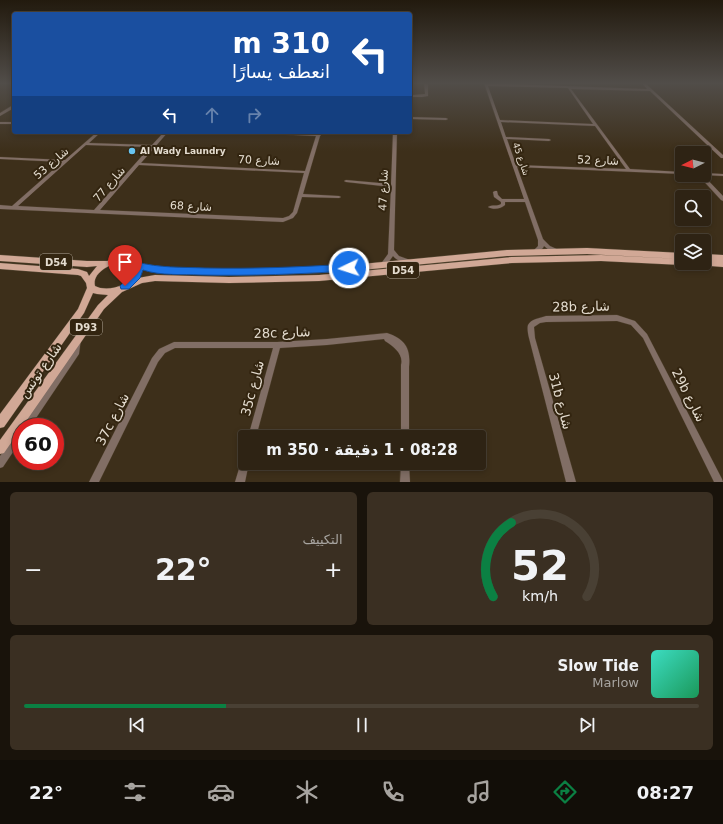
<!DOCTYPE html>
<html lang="ar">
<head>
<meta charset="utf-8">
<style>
	:root { --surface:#2e2314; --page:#3a2f22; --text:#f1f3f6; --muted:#a7a4a0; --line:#494034; --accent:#0b8043 }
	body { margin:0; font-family:"DejaVu Sans","Noto Naskh Arabic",sans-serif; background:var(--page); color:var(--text); direction:rtl; height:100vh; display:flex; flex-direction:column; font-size:15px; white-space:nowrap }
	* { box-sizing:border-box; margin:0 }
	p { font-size:13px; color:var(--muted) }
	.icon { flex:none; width:22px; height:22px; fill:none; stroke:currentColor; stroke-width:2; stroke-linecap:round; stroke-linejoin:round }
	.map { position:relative; height:482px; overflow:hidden; direction:ltr }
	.details { display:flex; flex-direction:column; gap:10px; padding:10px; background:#19130b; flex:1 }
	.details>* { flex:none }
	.top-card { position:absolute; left:12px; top:12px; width:400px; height:122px; border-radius:4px; box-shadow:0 2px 6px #0003,0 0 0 1px var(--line); direction:rtl; background:#1a4fa0; color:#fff; overflow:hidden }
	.needle { width:26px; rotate:264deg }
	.fabs { position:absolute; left:675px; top:146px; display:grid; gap:8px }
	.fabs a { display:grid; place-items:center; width:36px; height:36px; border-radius:4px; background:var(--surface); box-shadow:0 2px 6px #0003,0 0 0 1px var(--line); font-size:20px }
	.speed { position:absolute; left:12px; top:418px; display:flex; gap:8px; font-size:20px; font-weight:700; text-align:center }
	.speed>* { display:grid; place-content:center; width:52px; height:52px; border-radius:50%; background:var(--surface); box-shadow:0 2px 6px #0003,0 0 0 1px var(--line); line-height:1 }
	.speed .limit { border:6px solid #d22; background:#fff; color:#111 }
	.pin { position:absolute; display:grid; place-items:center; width:34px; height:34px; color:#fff; margin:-41px -17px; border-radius:50% 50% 50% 0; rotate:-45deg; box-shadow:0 0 4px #0007 }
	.pin .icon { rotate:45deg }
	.me { position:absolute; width:44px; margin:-22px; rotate:266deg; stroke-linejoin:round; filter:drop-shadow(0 0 3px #0008) }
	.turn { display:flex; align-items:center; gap:14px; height:84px; padding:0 16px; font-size:18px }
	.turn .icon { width:52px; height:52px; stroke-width:2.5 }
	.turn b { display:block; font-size:28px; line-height:34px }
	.lanes { display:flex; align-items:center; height:38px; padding:0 16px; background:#0003; justify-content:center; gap:20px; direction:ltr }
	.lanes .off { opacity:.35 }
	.big { font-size:30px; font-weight:600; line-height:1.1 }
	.details .widget { flex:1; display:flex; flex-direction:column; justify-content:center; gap:6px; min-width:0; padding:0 14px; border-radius:6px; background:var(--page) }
	.details .dial { align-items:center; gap:0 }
	.dial svg { height:104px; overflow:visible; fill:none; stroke:var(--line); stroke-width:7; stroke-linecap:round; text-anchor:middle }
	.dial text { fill:var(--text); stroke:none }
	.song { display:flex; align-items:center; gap:12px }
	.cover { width:48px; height:48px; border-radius:6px; background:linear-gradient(135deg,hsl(170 70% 55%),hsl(150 70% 35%)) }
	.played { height:4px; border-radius:2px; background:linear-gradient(90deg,var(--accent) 30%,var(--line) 30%) }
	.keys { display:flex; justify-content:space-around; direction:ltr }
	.heat { display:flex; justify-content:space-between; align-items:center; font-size:22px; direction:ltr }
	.details .tiles { flex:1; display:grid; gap:10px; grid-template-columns:1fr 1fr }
	.widget:last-child { grid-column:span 2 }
	.trip { position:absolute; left:238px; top:430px; width:248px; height:40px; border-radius:4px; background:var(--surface); box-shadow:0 2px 6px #0003,0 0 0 1px var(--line); font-weight:600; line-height:40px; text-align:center; direction:rtl }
	.menu { display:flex; height:64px; justify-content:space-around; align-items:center; background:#120e08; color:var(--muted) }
	.menu .icon { width:28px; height:28px }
	.menu .on { color:var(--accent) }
	.menu b { font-size:18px; color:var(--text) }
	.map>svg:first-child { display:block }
</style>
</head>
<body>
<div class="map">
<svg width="723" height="482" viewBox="0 0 723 482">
	<rect width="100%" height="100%" fill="#3d2f1a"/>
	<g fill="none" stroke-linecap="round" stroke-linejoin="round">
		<!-- minor casing -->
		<g stroke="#584b37" stroke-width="0.5">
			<path id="minor" d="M424,83h4v13l-6,1h-10l-1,-1 2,-1 12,-1z
				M484,83l163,6 -5,-6h3l78,72v3h-2l-71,-67 -79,-2 59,80 52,3v2l-165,-7 26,72 7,7 11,5 1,1 -3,2c-5,-2 -11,-4 -15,-8l-1,2 -6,5h-4l-1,-1 6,-6v-6l-13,-38h-20v3c-4,4 -12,5 -17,2 4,-3 9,0 13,-3v-2l-7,-5 -1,-5 2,-1h2l1,4 4,4h22zM488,86l80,2 25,36 -93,-4zM501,122l94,4 31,43 -110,-4 -9,-26 42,2 2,-1 -2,-1 -43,-2z
				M13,105h1v3l-14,8v-3z
				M410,117l36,1 2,1 -2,1 -36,-1z
				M0,122h14v2h-14z
				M97,132h4l-12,11 63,2 12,-13h4l-27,31 164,8 11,-35 -69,-3 -2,-1h30l42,2v-2h4v3l-1,1 -17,58 36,2 2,1 -2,1 -37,-1 -5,16 -4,5 -10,4 -283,-13v-4l12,1 50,-44 -62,-3v-2l65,3zM86,145l64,2 -56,63 -76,-4zM139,165l165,8 -11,39 -4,4 -6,2 -183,-8z
				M393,132h4l-3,118 5,6 11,4 1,2 -1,2c-5,0 -14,-4 -17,-8l-8,11h-4l-1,-2 8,-11 3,-67 -45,-5 -2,-1 2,-1 45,4z
				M704,173l19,1v2l-20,-1h1z
				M698,175h5l20,21v5l-2,-1z
				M617,315l18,6 12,13 75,145 1,3h-9l-71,-144 -12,-13 -14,-4 -71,1 -6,1 -6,4 1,11 41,144h-10l-37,-144c-1,-4 -2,-10 -1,-13 3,-6 12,-7 18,-9z
				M387,333c18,6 24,15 22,34v70h-8v-72c3,-11 -8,-19 -16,-24l-1,-2 -57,6 -47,3 -24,89h-8l25,-89h-98l-10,5 -7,9 -59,120h-10l63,-124 7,-9 15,-7h103l50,-3z
				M78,336l2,1 1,2 -2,15 -49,73h-9l1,-3 51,-73 3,-14z
				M21,429v11l-18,27 -3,1v-12l18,-26z
				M245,458v5h4l-4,19h-10l6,-20 1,-3z
				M401,463h8l1,19h-10z"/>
		</g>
		<!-- major casing -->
		<g stroke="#584b37" stroke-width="1">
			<path id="major" d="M587,248l95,5v6l-95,-5 -80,2 -166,16 -88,3 -77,-1 -28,-3 -7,-2v4l-3,5 17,-3 74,2 90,-2 193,-18 89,-2 81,4v4h3l-3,2 -81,-4 -89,2 -193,18 -90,2 -74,-2 -13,2 -20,9 -18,17 -100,144 -4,1v-14l98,-135 10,-10 -11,-1 -4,-1 -9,20 -80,114 -4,1v-14l78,-105 9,-21 -1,-5 -5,-7 -3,-1 -78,-6v-6l78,6 9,3 2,4 8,-10 -10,1 -87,-6v-6l87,6h20l18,-5 9,2 5,5 9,2 28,3 77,1 88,-3 166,-16zM119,262h10l4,4c0,2 1,4 0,7 -4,14 -27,19 -38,13 -3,-13 14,-21 24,-24z
				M704,254l19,1v6l-19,-1z
				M704,260l19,1v6l-25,-2 -1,-2h7z"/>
		</g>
		<!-- minor -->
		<use href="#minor" fill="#816e65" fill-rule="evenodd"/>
		<!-- major -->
		<use href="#major" fill="#d1a896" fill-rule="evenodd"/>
	</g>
	<!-- sky -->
	<linearGradient id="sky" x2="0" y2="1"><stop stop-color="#221a0e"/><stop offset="0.55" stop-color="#514d49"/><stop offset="1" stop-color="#514d49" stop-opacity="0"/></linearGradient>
	<rect width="723" height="151" fill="url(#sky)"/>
	<!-- route -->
	<path fill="#1a73e8" stroke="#114b97" d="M137,262c22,6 45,5 68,6 48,1 96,-1 144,-4l4,1 1,3 -1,2 -4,1c-49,3 -98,5 -148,4 -19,-1 -40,1 -58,-5l-3,8 -11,11h-8l-1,-3 12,-12 1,-9z"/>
	<!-- markers -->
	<circle fill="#68c4f0" stroke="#332510" stroke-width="1.5" cx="132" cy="151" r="4"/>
	<g text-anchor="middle" stroke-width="4" stroke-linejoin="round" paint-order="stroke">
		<!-- far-poi labels -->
		<g font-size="9" font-weight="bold" fill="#e4dccf" stroke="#332510" text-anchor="start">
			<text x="140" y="154">Al Wady Laundry</text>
		</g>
		<!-- far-street labels -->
		<g font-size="9" fill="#e4dccf" stroke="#332510">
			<text transform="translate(521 159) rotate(71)" y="3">شارع 45</text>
		</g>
		<!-- shield labels -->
		<g fill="#332510" stroke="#afa596" stroke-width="1">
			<rect x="40" y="254" width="32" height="16" rx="3"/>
			<rect x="387" y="262" width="32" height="16" rx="3"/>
			<rect x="70" y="319" width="32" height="16" rx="3"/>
		</g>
		<g font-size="10" font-weight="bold" fill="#e4dccf">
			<text x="56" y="266">D54</text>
			<text x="403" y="274">D54</text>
			<text x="86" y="331">D93</text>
		</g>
		<!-- street labels -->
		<g font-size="11" fill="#e4dccf" stroke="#332510">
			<text transform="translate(259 160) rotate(3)" y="4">شارع 70</text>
			<text transform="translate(598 160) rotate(2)" y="4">شارع 52</text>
			<text transform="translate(51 163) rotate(-41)" y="4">شارع 53</text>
			<text transform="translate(109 184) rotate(-49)" y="4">شارع 77</text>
			<text transform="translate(383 190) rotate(-88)" y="4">شارع 47</text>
			<text transform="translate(191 206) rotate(3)" y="4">شارع 68</text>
		</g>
		<!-- near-street labels -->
		<g font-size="13" fill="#e4dccf" stroke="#332510">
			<text transform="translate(581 306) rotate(-1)" y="5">28b شارع</text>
			<text transform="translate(282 332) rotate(-2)" y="5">28c شارع</text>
			<text transform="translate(40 370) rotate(-55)" y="5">شارع تونس</text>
			<text transform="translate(252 388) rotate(-75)" y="5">35c شارع</text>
			<text transform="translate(689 395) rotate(63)" y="5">29b شارع</text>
			<text transform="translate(561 401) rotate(75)" y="5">31b شارع</text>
			<text transform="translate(112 419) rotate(-63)" y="5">37c شارع</text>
		</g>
	</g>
</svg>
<div class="fabs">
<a><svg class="needle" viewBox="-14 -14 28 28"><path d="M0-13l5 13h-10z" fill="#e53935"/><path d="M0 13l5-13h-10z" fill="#a7a4a0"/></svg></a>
<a><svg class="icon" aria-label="search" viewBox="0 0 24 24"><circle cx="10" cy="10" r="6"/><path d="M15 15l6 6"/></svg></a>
<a><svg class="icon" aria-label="layers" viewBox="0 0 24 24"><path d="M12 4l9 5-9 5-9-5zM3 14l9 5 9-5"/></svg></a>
</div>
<div class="speed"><div class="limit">60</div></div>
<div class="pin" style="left:125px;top:286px;background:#d93025"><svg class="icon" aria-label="arrive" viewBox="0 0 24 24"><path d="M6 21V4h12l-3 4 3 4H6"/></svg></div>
<svg class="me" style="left:349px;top:268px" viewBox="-20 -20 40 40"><circle r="17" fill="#1a73e8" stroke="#fff" stroke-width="3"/><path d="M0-11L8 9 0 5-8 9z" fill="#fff"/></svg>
<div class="trip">08:28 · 1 دقيقة · 350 m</div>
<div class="top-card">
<div class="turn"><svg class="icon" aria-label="left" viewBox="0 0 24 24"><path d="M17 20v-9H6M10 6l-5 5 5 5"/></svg><div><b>310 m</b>انعطف يسارًا</div></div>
<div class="lanes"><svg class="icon" aria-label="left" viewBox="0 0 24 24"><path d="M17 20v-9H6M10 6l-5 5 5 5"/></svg><svg class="icon off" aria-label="ahead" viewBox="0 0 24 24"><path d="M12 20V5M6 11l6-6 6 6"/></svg><svg class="icon off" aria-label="right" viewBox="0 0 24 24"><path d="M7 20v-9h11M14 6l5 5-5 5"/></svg></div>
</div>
</div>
<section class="details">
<div class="tiles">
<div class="widget dial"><svg viewBox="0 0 100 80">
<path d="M14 69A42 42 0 1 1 86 69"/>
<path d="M14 69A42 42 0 0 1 28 12" stroke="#0b8043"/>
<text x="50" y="56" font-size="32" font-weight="700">52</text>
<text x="50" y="72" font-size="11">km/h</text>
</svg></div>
<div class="widget"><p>التكييف</p>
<div class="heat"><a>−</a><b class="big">22°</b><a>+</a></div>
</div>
<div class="widget">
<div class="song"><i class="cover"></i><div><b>Slow Tide</b><p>Marlow</p></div></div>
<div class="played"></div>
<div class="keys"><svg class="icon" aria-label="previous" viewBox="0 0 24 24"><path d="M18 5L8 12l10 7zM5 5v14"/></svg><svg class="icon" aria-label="pause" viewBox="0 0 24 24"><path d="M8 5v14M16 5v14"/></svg><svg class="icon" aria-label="next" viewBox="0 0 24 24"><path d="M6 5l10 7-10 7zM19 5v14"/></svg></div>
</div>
</div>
</section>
<nav class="menu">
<b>08:27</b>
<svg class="icon on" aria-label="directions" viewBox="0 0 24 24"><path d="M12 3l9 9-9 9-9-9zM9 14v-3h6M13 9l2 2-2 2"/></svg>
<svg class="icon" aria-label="music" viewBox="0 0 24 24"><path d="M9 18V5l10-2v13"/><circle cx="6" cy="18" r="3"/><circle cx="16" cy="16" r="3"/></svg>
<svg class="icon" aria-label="phone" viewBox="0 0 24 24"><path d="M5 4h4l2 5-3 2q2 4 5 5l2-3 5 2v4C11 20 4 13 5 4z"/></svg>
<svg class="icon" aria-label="climate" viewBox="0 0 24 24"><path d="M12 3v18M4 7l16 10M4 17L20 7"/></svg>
<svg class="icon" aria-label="car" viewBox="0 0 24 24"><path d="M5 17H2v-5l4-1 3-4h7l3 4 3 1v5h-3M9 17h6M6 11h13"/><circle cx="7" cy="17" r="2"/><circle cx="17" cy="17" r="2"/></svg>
<svg class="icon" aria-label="filters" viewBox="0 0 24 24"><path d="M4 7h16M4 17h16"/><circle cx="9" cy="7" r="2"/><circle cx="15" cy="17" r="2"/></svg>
<b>22°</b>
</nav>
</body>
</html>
